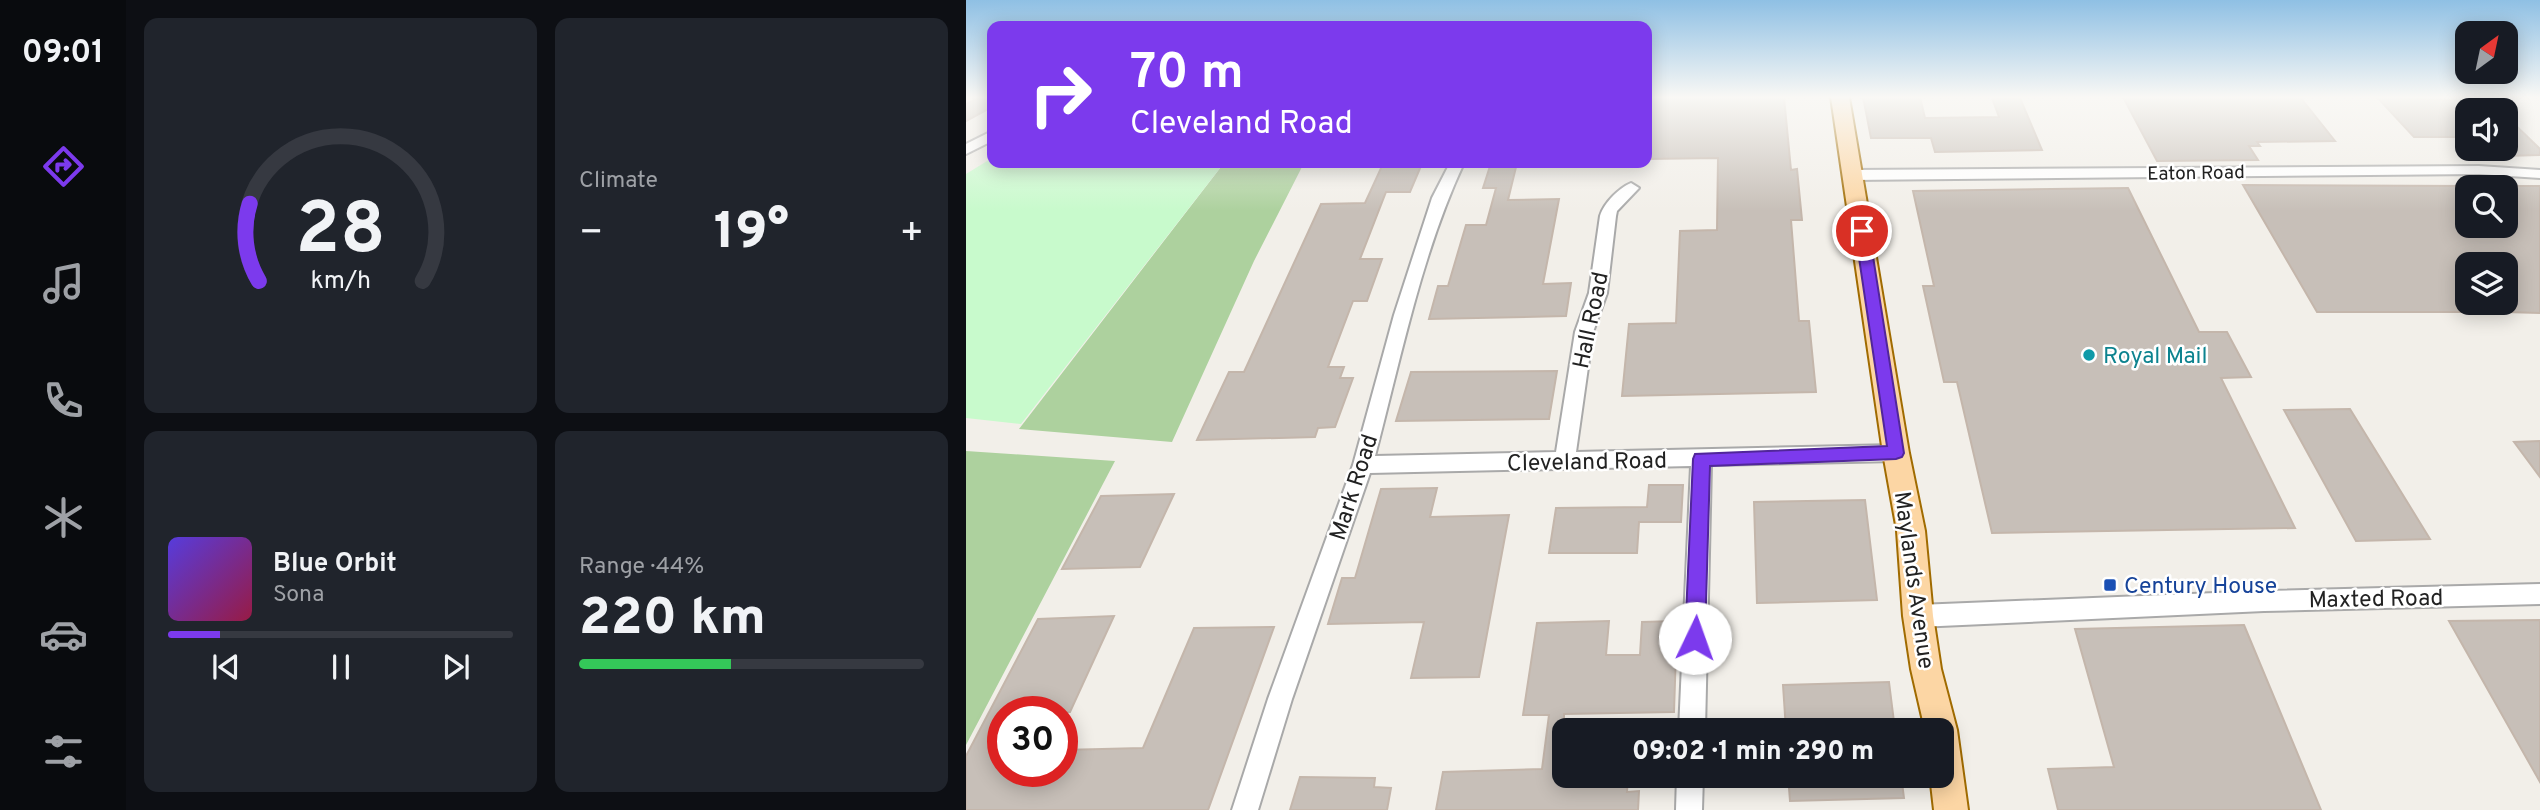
<!DOCTYPE html>
<html lang="en">
<head>
<meta charset="utf-8">
<style>
	:root { --surface:#171b24; --page:#20242c; --text:#f1f3f6; --muted:#9ea1a6; --line:#363941; --accent:#7c3aed }
	body { margin:0; font-family:Overpass,sans-serif; background:var(--page); color:var(--text); height:100vh; display:flex; flex-direction:column; font-size:26px; white-space:nowrap }
	* { box-sizing:border-box; margin:0 }
	p { font-size:23px; color:var(--muted) }
	.icon { flex:none; width:38px; height:38px; fill:none; stroke:currentColor; stroke-width:2; stroke-linecap:round; stroke-linejoin:round }
	.map { position:relative; flex:1; overflow:hidden }
	.details { display:flex; flex-direction:column; gap:18px; padding:18px; background:#0d0f14; width:840px }
	.details>* { flex:none }
	.banner { position:absolute; left:21px; top:21px; width:665px; height:147px; border-radius:14px; box-shadow:0 4px 18px #0003; background:#7c3aed; color:#fff; overflow:hidden }
	.needle { width:46px; rotate:33deg }
	.controls { position:absolute; left:1489px; top:21px; display:grid; gap:14px }
	.controls a { display:grid; place-items:center; width:63px; height:63px; border-radius:14px; background:var(--surface); box-shadow:0 4px 18px #0003; font-size:35px }
	.speed { position:absolute; left:21px; top:696px; display:flex; gap:14px; font-size:35px; font-weight:700; text-align:center }
	.speed>* { display:grid; place-content:center; width:91px; height:91px; border-radius:50%; background:var(--surface); box-shadow:0 4px 18px #0003; line-height:1 }
	.speed .limit { border:10px solid #d22; background:#fff; color:#111 }
	.pin { position:absolute; display:grid; place-items:center; width:60px; height:60px; color:#fff; margin:-30px; border:4px solid #fff; border-radius:50%; box-shadow:0 2px 7px #0007 }
	.me { position:absolute; width:77px; margin:-38px; rotate:3deg; stroke-linejoin:round; filter:drop-shadow(0 0 5px #0008) }
	.turn { display:flex; align-items:center; gap:24px; height:147px; padding:0 28px; font-size:32px }
	.turn .icon { width:91px; height:91px; stroke-width:2.5 }
	.turn b { display:block; font-size:49px; line-height:60px }
	.big { font-size:52px; font-weight:800; line-height:1.1 }
	.details .tile { flex:1; display:flex; flex-direction:column; justify-content:center; gap:10px; min-width:0; padding:0 24px; border-radius:14px; background:var(--page) }
	.details .dial { align-items:center; gap:0 }
	.dial svg { height:182px; overflow:visible; fill:none; stroke:var(--line); stroke-width:7; stroke-linecap:round; text-anchor:middle }
	.dial text { fill:var(--text); stroke:none }
	.song { display:flex; align-items:center; gap:21px }
	.cover { width:84px; height:84px; border-radius:10px; background:linear-gradient(135deg,hsl(250 70% 55%),hsl(340 70% 35%)) }
	.played { height:7px; border-radius:4px; background:linear-gradient(90deg,var(--accent) 15%,var(--line) 15%) }
	.keys { display:flex; justify-content:space-around; direction:ltr }
	.heat { display:flex; justify-content:space-between; align-items:center; font-size:38px; direction:ltr }
	.charge { height:10px; border-radius:5px; background:linear-gradient(90deg,#34c759 44%,var(--line) 0) }
	.details .tiles { flex:1; display:grid; gap:18px; grid-template-columns:repeat(2,1fr) }
	.trip { position:absolute; left:586px; top:718px; width:402px; height:70px; border-radius:14px; background:var(--surface); box-shadow:0 4px 18px #0003; font-weight:800; line-height:70px; text-align:center }
	main { display:flex; flex:1; min-height:0 }
	.dock { display:flex; flex-direction:column; width:126px; justify-content:space-around; align-items:center; background:#090b0e; color:var(--muted) }
	.dock .icon { width:49px; height:49px }
	.dock .active { color:var(--accent) }
	.dock b { font-size:32px; color:var(--text) }
	.map>svg:first-child { display:block }
</style>
</head>
<body>
<main>
<nav class="dock">
<b>09:01</b>
<svg class="icon active" aria-label="directions" viewBox="0 0 24 24"><path d="M12 3l9 9-9 9-9-9zM9 14v-3h6M13 9l2 2-2 2"/></svg>
<svg class="icon" aria-label="music" viewBox="0 0 24 24"><path d="M9 18V5l10-2v13"/><circle cx="6" cy="18" r="3"/><circle cx="16" cy="16" r="3"/></svg>
<svg class="icon" aria-label="phone" viewBox="0 0 24 24"><path d="M5 4h4l2 5-3 2q2 4 5 5l2-3 5 2v4C11 20 4 13 5 4z"/></svg>
<svg class="icon" aria-label="climate" viewBox="0 0 24 24"><path d="M12 3v18M4 7l16 10M4 17L20 7"/></svg>
<svg class="icon" aria-label="car" viewBox="0 0 24 24"><path d="M5 17H2v-5l4-1 3-4h7l3 4 3 1v5h-3M9 17h6M6 11h13"/><circle cx="7" cy="17" r="2"/><circle cx="17" cy="17" r="2"/></svg>
<svg class="icon" aria-label="filters" viewBox="0 0 24 24"><path d="M4 7h16M4 17h16"/><circle cx="9" cy="7" r="2"/><circle cx="15" cy="17" r="2"/></svg>
</nav>
<section class="details">
<div class="tiles">
<div class="tile dial"><svg viewBox="0 0 100 80">
<path d="M14 69A42 42 0 1 1 86 69"/>
<path d="M14 69A42 42 0 0 1 10 35" stroke="#7c3aed"/>
<text x="50" y="56" font-size="32" font-weight="700">28</text>
<text x="50" y="72" font-size="11">km/h</text>
</svg></div>
<div class="tile"><p>Climate</p>
<div class="heat"><a>−</a><b class="big">19°</b><a>+</a></div>
</div>
<div class="tile">
<div class="song"><i class="cover"></i><div><b>Blue Orbit</b><p>Sona</p></div></div>
<div class="played"></div>
<div class="keys"><svg class="icon" aria-label="previous" viewBox="0 0 24 24"><path d="M18 5L8 12l10 7zM5 5v14"/></svg><svg class="icon" aria-label="pause" viewBox="0 0 24 24"><path d="M8 5v14M16 5v14"/></svg><svg class="icon" aria-label="next" viewBox="0 0 24 24"><path d="M6 5l10 7-10 7zM19 5v14"/></svg></div>
</div>
<div class="tile"><p>Range · 44%</p><b class="big">220 km</b><div class="charge"></div></div>
</div>
</section>
<div class="map">
<svg width="1574" height="810" viewBox="0 0 1574 810">
	<rect width="100%" height="100%" fill="#f2efe9"/>
	<!-- forest -->
	<path fill="#add19e" d="M258,163h80l-50,98 -82,181 -153,-13z
		M0,451l149,10 -149,284z"/>
	<!-- park -->
	<path fill="#c8facc" d="M26,158v5h232l-203,261 -55,-6v-244z"/>
	<!-- building -->
	<path fill="#c7bfb8" stroke="#c4b6ab" stroke-width="2" d="M14,97h12v10l-26,14v-17z
		M681,97h137l7,73 6,-1 5,51h-11l8,101h10l7,71 -194,4 7,-72 47,-1 4,-92 37,-1 1,-72 -71,1z
		M897,97h57l5,21 74,-1 -7,-19h28l22,52 -107,2 -4,-14h-60z
		M1157,97h177l35,44 -78,1 3,4h-11l9,14 -101,1z
		M1411,97l91,4v36h-54z
		M1540,116l34,33v6l-34,1z
		M525,163h26l-9,37 51,-1 -16,85 28,-1 -5,33 -137,3 9,-33h10l18,-61h20l10,-37h-13z
		M416,166h39l-11,26h-24l-26,67h22l-15,42h-14l-25,66h16l-4,11h13l-18,49 -17,1 -3,9 -118,3 32,-68h15l77,-168 44,-1z
		M1277,185l225,1v40h38v-40h34v127l-34,-1v-48h-38v48h-151z
		M1162,188l71,144h28l24,45 -30,1 74,150 -303,5 -35,-151h-13l-21,-96h11l-21,-95z
		M591,371l-8,48 -153,2 15,-49z
		M1384,409l80,130 -74,2 -72,-131z
		M1574,441v36l-26,-35z
		M683,485h34l-2,37h-42l-2,31h-88l7,-45 91,-1z
		M471,488l-7,29 79,-2 -30,162 -68,1 13,-56 -96,2 14,-46h13l26,-89z
		M208,494l-34,73 -78,2 39,-73z
		M899,500l12,100 -120,3 -3,-101z
		M148,616l-44,96h-67v60h59v-22l81,-2 51,-120 80,-1 -66,183h-242v-54l72,-137z
		M1574,620v162l-91,-161z
		M643,621l-3,34h34l2,-33 35,-1 -3,91 -110,2v61h64l-1,17 12,-1 -1,19h-202l7,-38 99,-3 7,-54h-26l14,-92z
		M1278,625l77,185h-263l-10,-41 66,-2 -39,-138z
		M923,682l6,48h-109l-3,-45z
		M822,775h113l3,23 -114,3z
		M334,777l75,1 -1,9 17,1 -4,22h-97z"/>
	<g fill="none" stroke-linecap="round" stroke-linejoin="round">
		<!-- minor casing -->
		<g stroke="#a9a9a9" stroke-width="4">
			<path id="minor" d="M26,131v10l-26,13v-10z
				M484,163h14c-43,92 -63,195 -89,293l181,-4 19,-120 14,-39 11,-77c4,-13 19,-28 31,-33l8,5 -22,23 -1,5 -9,77 -14,39 -17,120 320,-7 7,2 3,6 -3,6 -7,2 -185,4 -6,265h-26l12,-264 -321,7 -78,226 -34,111h-26l36,-111 85,-234 41,-150 38,-117z
				M1513,166l61,4v8l-61,-4 -628,6 -8,-5 8,-5z
				M1574,584v20l-276,7 -346,16 -8,-3 -4,-8 4,-8 8,-3 346,-14z
				M711,775h26l-1,35h-26z"/>
		</g>
		<!-- major casing -->
		<g stroke="#a06b00" stroke-width="4">
			<path id="major" d="M865,97h18l60,356 16,78 8,85 8,53 16,61 11,80h-34l-4,-35h12v-45h-17l-14,-61 -8,-53 -6,-85 -14,-78z"/>
		</g>
		<!-- minor -->
		<use href="#minor" fill="#fff" fill-rule="evenodd"/>
		<!-- major -->
		<use href="#major" fill="#fcd6a4" fill-rule="evenodd"/>
	</g>
	<!-- sky -->
	<linearGradient id="sky" x2="0" y2="1"><stop stop-color="#8fc0e4"/><stop offset="0.46" stop-color="#f9f8f5"/><stop offset="1" stop-color="#f9f8f5" stop-opacity="0"/></linearGradient>
	<rect width="1574" height="211" fill="url(#sky)"/>
	<!-- route -->
	<path fill="#7c3aed" stroke="#51269a" stroke-width="2" d="M896,227l7,4 35,222 -2,4 -6,2 -186,7 -5,172 -3,6 -7,3 -7,-3 -3,-6 8,-179 2,-5 192,-8 -32,-215z"/>
	<!-- markers -->
	<circle fill="#0f9aa8" stroke="#fff" stroke-width="2.5" cx="1123" cy="355" r="7"/>
	<rect fill="#1a4fb4" stroke="#fff" stroke-width="2.5" x="1137" y="578" width="14" height="14" rx="3.5"/>
	<g text-anchor="middle" stroke-width="5" stroke-linejoin="round" paint-order="stroke">
		<!-- far-street labels -->
		<g font-size="19" fill="#222" stroke="#fff">
			<text transform="translate(1230 172) rotate(-1)" y="7">Eaton Road</text>
		</g>
		<!-- street labels -->
		<g font-size="23" fill="#222" stroke="#fff">
			<text transform="translate(624 320) rotate(-78)" y="8">Hall Road</text>
			<text transform="translate(621 461) rotate(-1)" y="8">Cleveland Road</text>
			<text transform="translate(387 487) rotate(-72)" y="8">Mark Road</text>
			<text transform="translate(949 580) rotate(82)" y="8">Maylands Avenue</text>
			<text transform="translate(1410 598) rotate(-1)" y="8">Maxted Road</text>
		</g>
		<!-- culture labels -->
		<g font-size="23" fill="#0d838f" stroke="#fff" text-anchor="start">
			<text x="1137" y="363">Royal Mail</text>
		</g>
		<!-- transit labels -->
		<g font-size="23" fill="#164399" stroke="#fff" text-anchor="start">
			<text x="1158" y="593">Century House</text>
		</g>
	</g>
</svg>
<div class="controls">
<a><svg class="needle" viewBox="-14 -14 28 28"><path d="M0-13l5 13h-10z" fill="#e53935"/><path d="M0 13l5-13h-10z" fill="#9ea1a6"/></svg></a>
<a><svg class="icon" aria-label="sound" viewBox="0 0 24 24"><path d="M4 9h4l5-4v14l-5-4H4zM17 9q2 3 0 6"/></svg></a>
<a><svg class="icon" aria-label="search" viewBox="0 0 24 24"><circle cx="10" cy="10" r="6"/><path d="M15 15l6 6"/></svg></a>
<a><svg class="icon" aria-label="layers" viewBox="0 0 24 24"><path d="M12 4l9 5-9 5-9-5zM3 14l9 5 9-5"/></svg></a>
</div>
<div class="speed"><div class="limit">30</div></div>
<div class="pin" style="left:896px;top:231px;background:#d93025"><svg class="icon" aria-label="arrive" viewBox="0 0 24 24"><path d="M6 21V4h12l-3 4 3 4H6"/></svg></div>
<svg class="me" style="left:729px;top:638px" viewBox="-20 -20 40 40"><circle r="19" fill="#fff"/><path d="M0-13L10 11 0 6-10 11z" fill="#7c3aed"/></svg>
<div class="trip">09:02 · 1 min · 290 m</div>
<div class="banner">
<div class="turn"><svg class="icon" aria-label="right" viewBox="0 0 24 24"><path d="M7 20v-9h11M14 6l5 5-5 5"/></svg><div><b>70 m</b>Cleveland Road</div></div>
</div>
</div>
</main>
</body>
</html>
